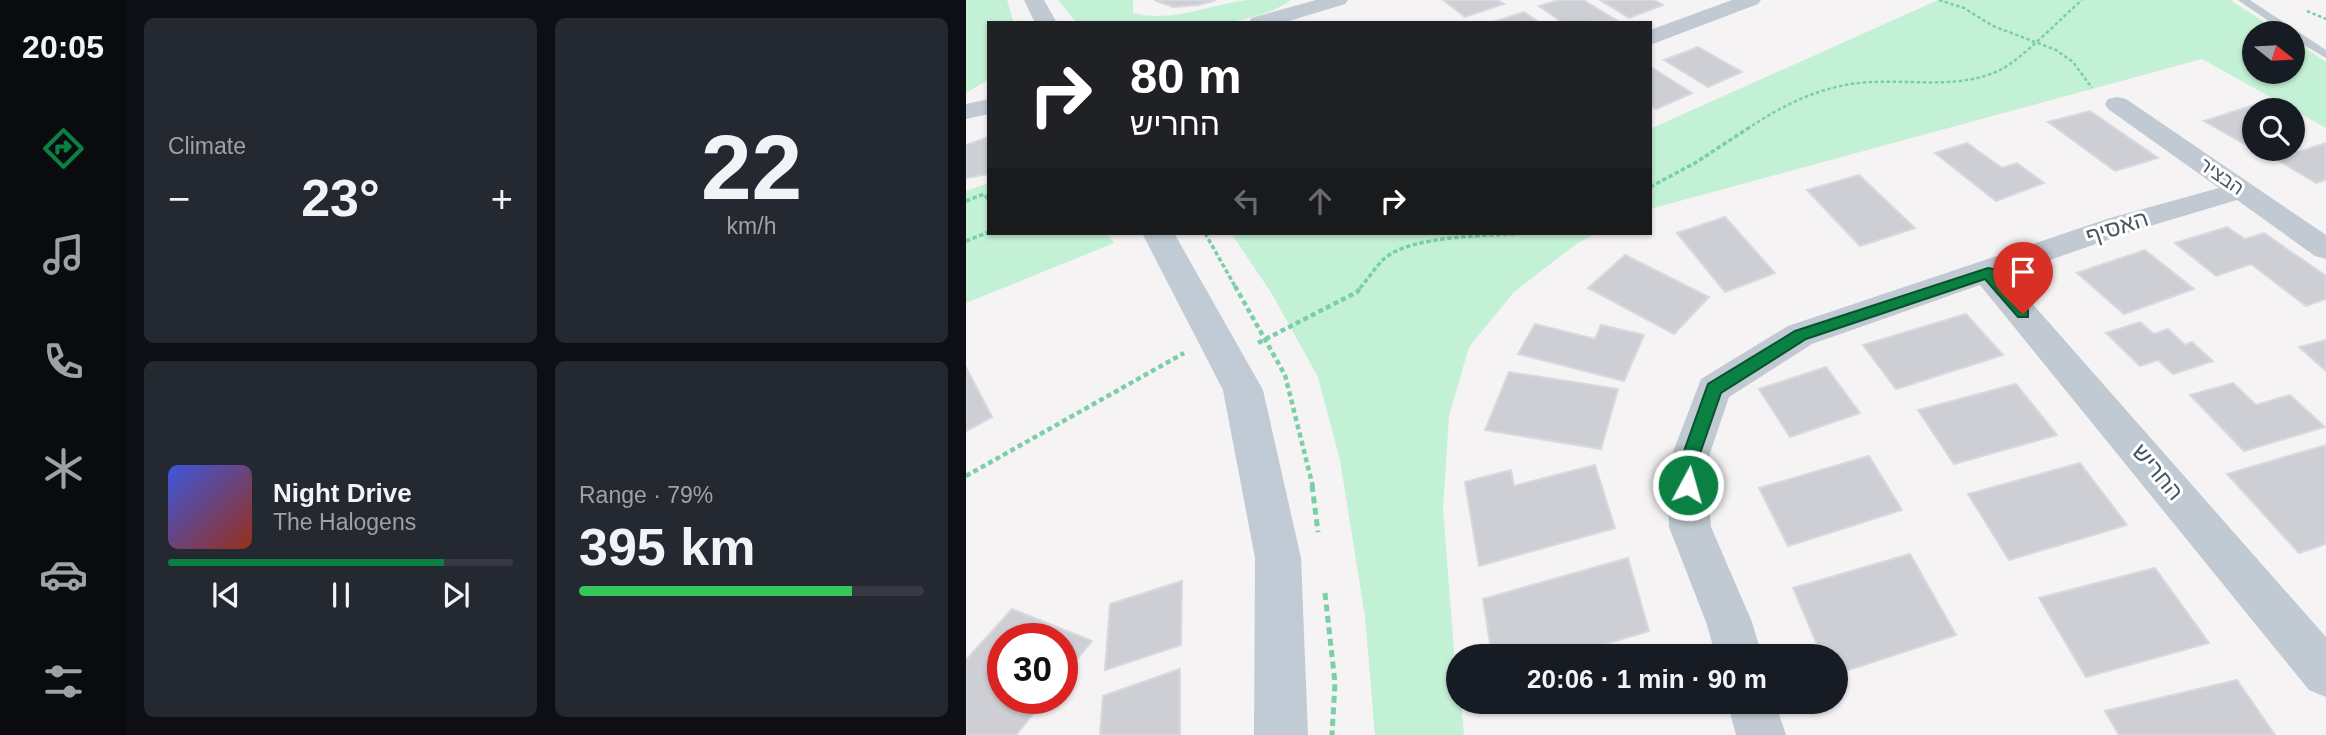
<!DOCTYPE html>
<html lang="en">
<head>
<meta charset="utf-8">
<style>
	:root { --surface:#171b24; --page:#242831; --text:#f1f3f6; --muted:#9ea1a6; --line:#363941; --accent:#0b8043 }
	body { margin:0; font-family:Arial,"Noto Sans Hebrew",sans-serif; background:var(--page); color:var(--text); height:100vh; display:flex; flex-direction:column; font-size:26px; white-space:nowrap }
	* { box-sizing:border-box; margin:0 }
	p { font-size:23px; color:var(--muted) }
	.icon { flex:none; width:38px; height:38px; fill:none; stroke:currentColor; stroke-width:2; stroke-linecap:round; stroke-linejoin:round }
	.map { position:relative; flex:1; overflow:hidden }
	.panel { display:flex; flex-direction:column; gap:18px; padding:18px; background:#0d0f14; width:840px }
	.panel>* { flex:none }
	.guide { position:absolute; left:21px; top:21px; width:665px; height:214px; border-radius:0px; box-shadow:0 2px 5px #0004; background:#202124; color:#fff; overflow:hidden }
	.needle { width:46px; rotate:108deg }
	.controls { position:absolute; left:1276px; top:21px; display:grid; gap:14px }
	.controls a { display:grid; place-items:center; width:63px; height:63px; border-radius:50%; background:var(--surface); box-shadow:0 2px 5px #0004; font-size:35px }
	.speed { position:absolute; left:21px; top:623px; display:flex; gap:14px; font-size:35px; font-weight:700; text-align:center }
	.speed>* { display:grid; place-content:center; width:91px; height:91px; border-radius:50%; background:var(--surface); box-shadow:0 2px 5px #0004; line-height:1 }
	.speed .limit { border:10px solid #d22; background:#fff; color:#111 }
	.pin { position:absolute; display:grid; place-items:center; width:60px; height:60px; color:#fff; margin:-72px -30px; border-radius:50% 50% 50% 0; rotate:-45deg; box-shadow:0 0 7px #0007 }
	.pin .icon { rotate:45deg }
	.me { position:absolute; width:77px; margin:-38px; rotate:6deg; stroke-linejoin:round; filter:drop-shadow(0 0 5px #0008) }
	.turn { display:flex; align-items:center; gap:24px; height:147px; padding:0 28px; font-size:32px }
	.turn .icon { width:91px; height:91px; stroke-width:2.5 }
	.turn b { display:block; font-size:49px; line-height:60px }
	.lanes { display:flex; align-items:center; height:66px; padding:0 28px; background:#0003; justify-content:center; gap:35px; direction:ltr }
	.lanes .off { opacity:.35 }
	.big { font-size:52px; font-weight:600; line-height:1.1 }
	.panel .tile { flex:1; display:flex; flex-direction:column; justify-content:center; gap:10px; min-width:0; padding:0 24px; border-radius:10px; background:var(--page) }
	.panel .dial { align-items:center; gap:0 }
	.dial b { font-size:91px; line-height:1 }
	.song { display:flex; align-items:center; gap:21px }
	.cover { width:84px; height:84px; border-radius:10px; background:linear-gradient(135deg,hsl(230 70% 55%),hsl(10 70% 35%)) }
	.played { height:7px; border-radius:4px; background:linear-gradient(90deg,var(--accent) 80%,var(--line) 80%) }
	.keys { display:flex; justify-content:space-around; direction:ltr }
	.heat { display:flex; justify-content:space-between; align-items:center; font-size:38px; direction:ltr }
	.charge { height:10px; border-radius:5px; background:linear-gradient(90deg,#34c759 79%,var(--line) 0) }
	.panel .tiles { flex:1; display:grid; gap:18px; grid-template-columns:repeat(2,1fr) }
	.trip { position:absolute; left:480px; top:644px; width:402px; height:70px; border-radius:35px; background:var(--surface); box-shadow:0 2px 5px #0004; font-weight:600; line-height:70px; text-align:center }
	main { display:flex; flex:1; min-height:0 }
	.tab-bar { display:flex; flex-direction:column; width:126px; justify-content:space-around; align-items:center; background:#090b0e; color:var(--muted) }
	.tab-bar .icon { width:49px; height:49px }
	.tab-bar .current { color:var(--accent) }
	.tab-bar b { font-size:32px; color:var(--text) }
	.map>svg:first-child { display:block }
</style>
</head>
<body>
<main>
<nav class="tab-bar">
<b>20:05</b>
<svg class="icon current" aria-label="directions" viewBox="0 0 24 24"><path d="M12 3l9 9-9 9-9-9zM9 14v-3h6M13 9l2 2-2 2"/></svg>
<svg class="icon" aria-label="music" viewBox="0 0 24 24"><path d="M9 18V5l10-2v13"/><circle cx="6" cy="18" r="3"/><circle cx="16" cy="16" r="3"/></svg>
<svg class="icon" aria-label="phone" viewBox="0 0 24 24"><path d="M5 4h4l2 5-3 2q2 4 5 5l2-3 5 2v4C11 20 4 13 5 4z"/></svg>
<svg class="icon" aria-label="climate" viewBox="0 0 24 24"><path d="M12 3v18M4 7l16 10M4 17L20 7"/></svg>
<svg class="icon" aria-label="car" viewBox="0 0 24 24"><path d="M5 17H2v-5l4-1 3-4h7l3 4 3 1v5h-3M9 17h6M6 11h13"/><circle cx="7" cy="17" r="2"/><circle cx="17" cy="17" r="2"/></svg>
<svg class="icon" aria-label="filters" viewBox="0 0 24 24"><path d="M4 7h16M4 17h16"/><circle cx="9" cy="7" r="2"/><circle cx="15" cy="17" r="2"/></svg>
</nav>
<section class="panel">
<div class="tiles">
<div class="tile"><p>Climate</p>
<div class="heat"><a>−</a><b class="big">23°</b><a>+</a></div>
</div>
<div class="tile dial"><b>22</b><p>km/h</p></div>
<div class="tile">
<div class="song"><i class="cover"></i><div><b>Night Drive</b><p>The Halogens</p></div></div>
<div class="played"></div>
<div class="keys"><svg class="icon" aria-label="previous" viewBox="0 0 24 24"><path d="M18 5L8 12l10 7zM5 5v14"/></svg><svg class="icon" aria-label="pause" viewBox="0 0 24 24"><path d="M8 5v14M16 5v14"/></svg><svg class="icon" aria-label="next" viewBox="0 0 24 24"><path d="M6 5l10 7-10 7zM19 5v14"/></svg></div>
</div>
<div class="tile"><p>Range · 79%</p><b class="big">395 km</b><div class="charge"></div></div>
</div>
</section>
<div class="map">
<svg width="1360" height="735" viewBox="0 0 1360 735">
	<rect width="100%" height="100%" fill="#f5f3f3"/>
	<!-- green -->
	<path fill="#c3f1d5" d="M0,0h41l7,23h-25v56l-23,14z
		M92,0h75v13c41,10 74,-8 114,-13 14,0 30,0 44,0 -50,36 -153,23 -214,23z
		M972,0h292l51,33h-27v39h38l1,-32 33,22v66l-124,-69 -552,150v-80z
		M23,183v50h118l7,10 -148,60v-112z
		M265,233h366l-21,11 -62,48 -45,55 -20,69 -6,93 15,193h3l3,33h-89l-10,-118 -25,-157 -22,-83 -46,-83z"/>
	<!-- building -->
	<path fill="#cdcfd5" stroke="#d7d9de" stroke-width="2" d="M188,0h62l-17,5 -26,2z
		M477,0h54l7,4 -39,13z
		M593,0h24l33,20 -53,3 -24,-17z
		M634,0h54l9,5 -34,13z
		M558,12l16,11h-50z
		M732,47l44,25 -34,15 -44,-27z
		M685,67l41,26 -36,16 -6,-4z
		M1291,104l12,6h-15v33l-8,2 -42,-24z
		M1124,111l68,47 -43,13 -67,-49z
		M23,137v37l-23,4v-33z
		M1001,143l35,25 15,-5 27,20 -48,18 -61,-48z
		M1360,143v37l-10,3 -40,-24z
		M893,175l56,53 -55,18 -53,-56z
		M759,217l50,56 -50,19 -48,-59z
		M1261,227l18,12 19,-6 62,43v23l-20,7 -55,-42 -35,12 -41,-33z
		M1179,250l49,39 -70,25 -47,-41z
		M659,255l84,42 -35,37 -86,-46z
		M1000,314l37,41 -107,34 -33,-44z
		M1174,322l14,12 14,-5 17,16 7,-3 21,19 -40,13 -15,-14 -18,6 -34,-33z
		M569,324l60,15 6,-14 43,10 -20,46 -106,-27z
		M1360,340v31l-27,-24z
		M0,367l26,50 -26,14z
		M860,367l34,46 -70,24 -31,-48z
		M543,372l109,17 -17,60 -116,-19z
		M1267,383l23,22 34,-10 35,32 -81,24 -54,-56z
		M1050,384l41,51 -103,29 -36,-54z
		M1360,445v99l-27,9 -72,-79z
		M903,456l33,54 -114,36 -29,-58z
		M1114,463l47,62 -118,35 -41,-66z
		M629,465l20,63 -136,38 -14,-84 46,-12 3,16z
		M944,554l46,81 -120,39v-18h-14l-29,-68z
		M662,558l21,73 -84,25h-73l-9,-57z
		M1189,568l54,75 -123,34 -47,-79z
		M216,581l-1,64 -76,25 5,-66z
		M46,609l80,32 -30,37v-39h-59v59h43l-30,37h-50v-75z
		M214,669v66h-80l3,-39z
		M1271,680l38,55h-156l-14,-24z"/>
	<g fill="none" stroke-linecap="round" stroke-linejoin="round">
		<!-- path-far3 -->
		<path stroke="#7ad0a6" stroke-width="2.5" stroke-dasharray="3.5 2.5" stroke-linecap="butt" d="M973,0l25,8 29,18 63,24 17,12 19,26
			M1341,11l19,8
			M781,129c39,-26 78,-45 125,-47 42,-2 89,7 128,-12 21,-10 62,-53 82,-70"/>
		<!-- path-far2 -->
		<path stroke="#7ad0a6" stroke-width="3.5" stroke-dasharray="4.5 2.5" stroke-linecap="butt" d="M684,187l45,-24 55,-36
			M0,201l18,-7 5,6
			M239,233l31,55
			M0,241l23,-9
			M394,288c8,-9 16,-22 25,-30 27,-23 104,-22 140,-25"/>
		<!-- path-far1 -->
		<path stroke="#7ad0a6" stroke-width="4.5" stroke-dasharray="5 3.5" stroke-linecap="butt" d="M269,286l50,89 28,112
			M292,343l99,-51 5,-6
			M0,476l218,-123"/>
		<!-- path -->
		<path stroke="#7ad0a6" stroke-width="5" stroke-dasharray="7 4.5" stroke-linecap="butt" d="M346,485l6,47
			M359,593l10,90 -3,52"/>
		<!-- lane -->
		<path fill="#c1cad2" fill-rule="evenodd" d="M1272,0h12l76,50v8l-34,-20v-5h-6z"/>
		<!-- street -->
		<path fill="#c1cad2" fill-rule="evenodd" d="M58,0h20l13,23h-22z
			M350,0h32l-3,4 -62,19h-34l2,-5z
			M766,0h29l-3,4 -108,41v-15z
			M1151,97l9,2 200,136v24l-11,-3 -78,-56 -107,32 -123,43 319,362v60l-17,-7 -329,-405 -168,59 -83,53 -23,68 5,62 41,95 10,34h-46l-10,-34 -37,-95 -1,-62 33,-86 87,-53 322,-108 109,-30 -111,-79 -3,-5 3,-5z
			M23,99v15l-23,5v-15z
			M761,702h48l11,33h-50z"/>
		<!-- secondary -->
		<path fill="#c1cbd6" fill-rule="evenodd" d="M176,233h32l89,157 38,168 7,177h-54l1,-177 -32,-168z"/>
	</g>
	<!-- route -->
	<path fill="#0b8043" stroke="#07532c" stroke-width="2" d="M1022,268l5,1 35,41v7h-10l-33,-38 -179,60 -85,54 -25,72 -1,26h-13l-3,-26 29,-81 87,-53z"/>
	<g text-anchor="middle" stroke-width="6" stroke-linejoin="round" paint-order="stroke">
		<!-- far-street labels -->
		<g font-size="19" fill="#4a5661" stroke="#fff">
			<text transform="translate(1256 176) rotate(35)" y="7">הבציר</text>
		</g>
		<!-- street labels -->
		<g font-size="23" fill="#4a5661" stroke="#fff">
			<text transform="translate(1151 227) rotate(-18)" y="8">האסיף</text>
			<text transform="translate(1192 472) rotate(50)" y="8">החריש</text>
		</g>
	</g>
</svg>
<div class="controls">
<a><svg class="needle" viewBox="-14 -14 28 28"><path d="M0-13l5 13h-10z" fill="#e53935"/><path d="M0 13l5-13h-10z" fill="#9ea1a6"/></svg></a>
<a><svg class="icon" aria-label="search" viewBox="0 0 24 24"><circle cx="10" cy="10" r="6"/><path d="M15 15l6 6"/></svg></a>
</div>
<div class="speed"><div class="limit">30</div></div>
<div class="pin" style="left:1057px;top:314px;background:#d93025"><svg class="icon" aria-label="arrive" viewBox="0 0 24 24"><path d="M6 21V4h12l-3 4 3 4H6"/></svg></div>
<svg class="me" style="left:722px;top:485px" viewBox="-20 -20 40 40"><circle r="17" fill="#0b8043" stroke="#fff" stroke-width="3"/><path d="M0-11L8 9 0 5-8 9z" fill="#fff"/></svg>
<div class="trip">20:06 · 1 min · 90 m</div>
<div class="guide">
<div class="turn"><svg class="icon" aria-label="right" viewBox="0 0 24 24"><path d="M7 20v-9h11M14 6l5 5-5 5"/></svg><div><b>80 m</b>החריש</div></div>
<div class="lanes"><svg class="icon off" aria-label="left" viewBox="0 0 24 24"><path d="M17 20v-9H6M10 6l-5 5 5 5"/></svg><svg class="icon off" aria-label="ahead" viewBox="0 0 24 24"><path d="M12 20V5M6 11l6-6 6 6"/></svg><svg class="icon" aria-label="right" viewBox="0 0 24 24"><path d="M7 20v-9h11M14 6l5 5-5 5"/></svg></div>
</div>
</div>
</main>
</body>
</html>
